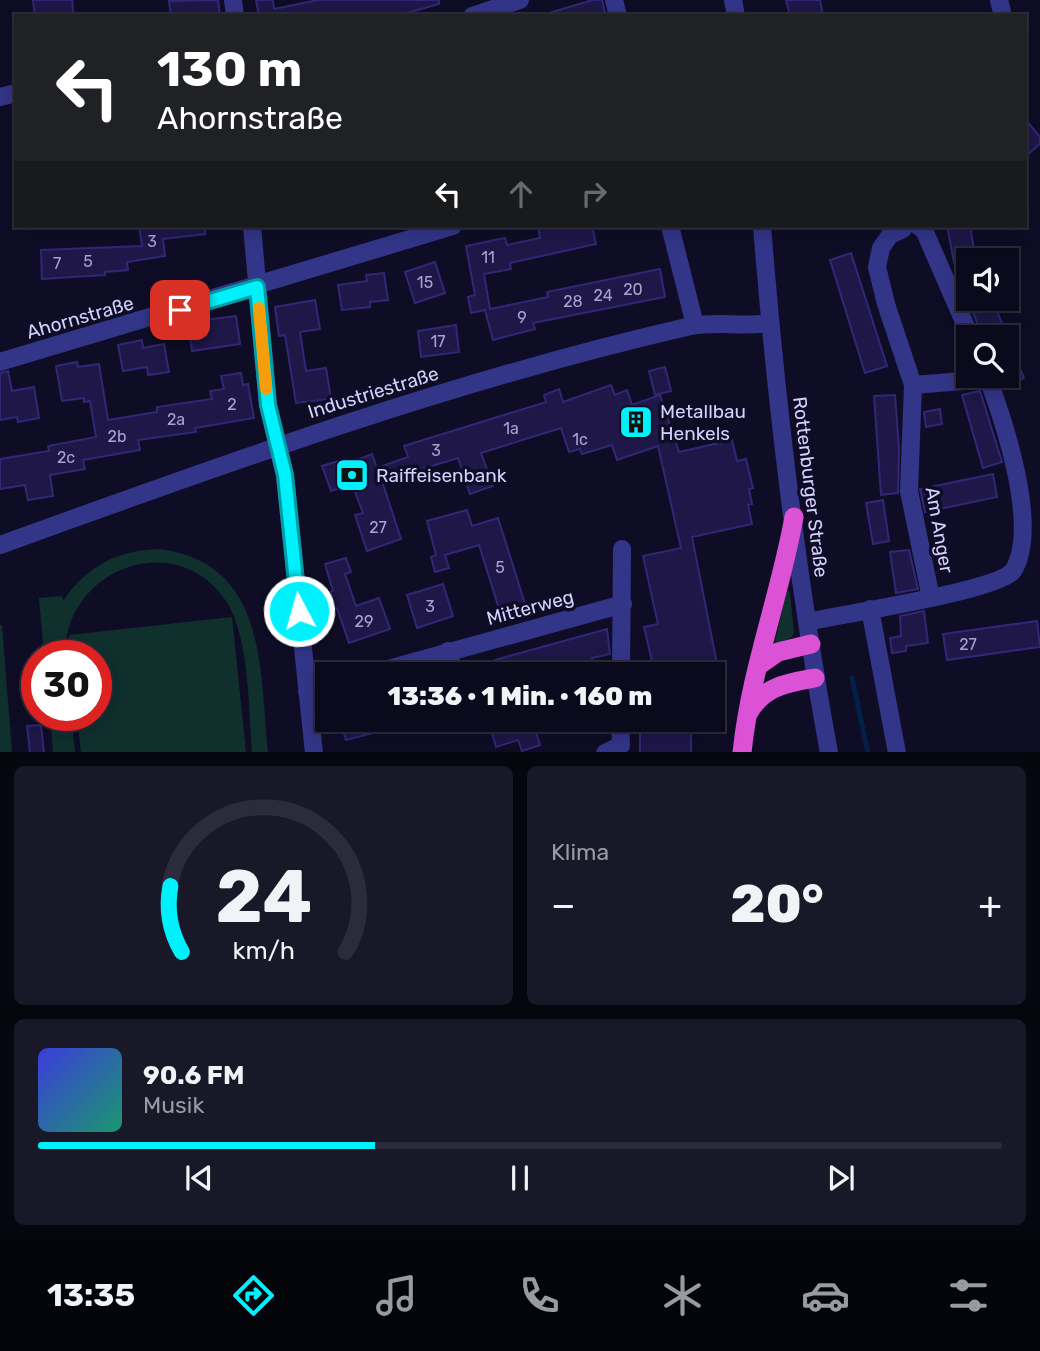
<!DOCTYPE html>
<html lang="de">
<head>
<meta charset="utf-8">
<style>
	:root { --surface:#0b0a1c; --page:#191829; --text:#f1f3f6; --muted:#9a9aa3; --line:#2b2b3b; --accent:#00f1fc }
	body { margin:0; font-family:Rubik,sans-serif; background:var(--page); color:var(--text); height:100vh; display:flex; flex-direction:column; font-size:26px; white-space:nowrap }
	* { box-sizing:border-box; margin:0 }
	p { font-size:23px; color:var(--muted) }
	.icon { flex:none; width:38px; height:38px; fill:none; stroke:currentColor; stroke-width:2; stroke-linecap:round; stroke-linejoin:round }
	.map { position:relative; height:752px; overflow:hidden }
	.drawer { display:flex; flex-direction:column; gap:14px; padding:14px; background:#06060f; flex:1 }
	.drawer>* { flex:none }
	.guide { position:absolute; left:14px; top:14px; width:1013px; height:214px; border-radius:0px; box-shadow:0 4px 18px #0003,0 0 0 2px var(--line); background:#202124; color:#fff; overflow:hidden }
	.tools { position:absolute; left:956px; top:248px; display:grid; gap:14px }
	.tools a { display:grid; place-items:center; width:63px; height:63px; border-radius:0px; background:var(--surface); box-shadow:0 4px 18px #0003,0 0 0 2px var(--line); font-size:35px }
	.speed { position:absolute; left:21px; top:640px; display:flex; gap:14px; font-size:35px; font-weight:700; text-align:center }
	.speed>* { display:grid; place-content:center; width:91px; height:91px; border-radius:50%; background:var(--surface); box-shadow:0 4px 18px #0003,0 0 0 2px var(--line); line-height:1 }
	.speed .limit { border:10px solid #d22; background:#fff; color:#111 }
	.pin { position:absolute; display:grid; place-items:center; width:60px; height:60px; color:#fff; margin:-30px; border-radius:14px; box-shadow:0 4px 10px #0006 }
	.me { position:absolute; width:77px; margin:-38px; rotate:354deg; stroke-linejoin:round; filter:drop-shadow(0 0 5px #0008) }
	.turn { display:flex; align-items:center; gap:24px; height:147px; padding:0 28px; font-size:32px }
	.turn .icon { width:91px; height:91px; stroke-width:2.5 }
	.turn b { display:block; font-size:49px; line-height:60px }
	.lanes { display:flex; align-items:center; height:66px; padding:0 28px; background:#0003; justify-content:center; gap:35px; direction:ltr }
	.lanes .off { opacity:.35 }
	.big { font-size:52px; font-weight:800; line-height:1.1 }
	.drawer .card { flex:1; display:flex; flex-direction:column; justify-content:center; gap:10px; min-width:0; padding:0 24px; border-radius:10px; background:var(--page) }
	.drawer .dial { align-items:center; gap:0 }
	.dial svg { height:182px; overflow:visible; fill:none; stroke:var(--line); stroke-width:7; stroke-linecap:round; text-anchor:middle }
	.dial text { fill:var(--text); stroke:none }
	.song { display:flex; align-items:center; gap:21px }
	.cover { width:84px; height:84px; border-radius:10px; background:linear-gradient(135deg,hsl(240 70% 55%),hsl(160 70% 35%)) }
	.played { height:7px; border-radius:4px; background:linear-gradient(90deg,var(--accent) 35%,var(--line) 35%) }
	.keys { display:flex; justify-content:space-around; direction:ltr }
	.heat { display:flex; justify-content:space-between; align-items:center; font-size:38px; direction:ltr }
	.drawer .tiles { flex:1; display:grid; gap:14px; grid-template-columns:1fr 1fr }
	.card:last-child { grid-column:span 2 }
	.trip { position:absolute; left:315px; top:662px; width:410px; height:70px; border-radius:0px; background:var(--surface); box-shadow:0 4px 18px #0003,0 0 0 2px var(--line); font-weight:800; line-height:70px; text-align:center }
	.dock { display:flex; height:112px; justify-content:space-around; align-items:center; background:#04040b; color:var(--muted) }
	.dock .icon { width:49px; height:49px }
	.dock .on { color:var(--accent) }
	.dock b { font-size:32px; color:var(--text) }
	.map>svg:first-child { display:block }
</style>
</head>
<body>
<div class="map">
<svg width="1040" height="753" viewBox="0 0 1040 753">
	<rect width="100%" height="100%" fill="#0f0d26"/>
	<!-- green -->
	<path fill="#0f302d" d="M159,549c109,14 100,119 109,203h-16c-4,-43 -2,-114 -26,-151 -50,-75 -162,-32 -161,55h-21l-5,-58 23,-2 1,5c23,-34 54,-51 96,-52z
		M787,590l3,2 4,41 -3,5 -13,5 -3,-2z
		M232,617l14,135h-165l-4,-36h19v-60h-25l-2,-21z
		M0,625h2l10,127h-12z
		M50,716h21l4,36h-22z"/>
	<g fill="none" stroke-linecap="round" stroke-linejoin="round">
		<!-- stream -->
		<path stroke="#052046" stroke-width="5" d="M852,678l16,75"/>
	</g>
	<!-- building -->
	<path fill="#1e1748" stroke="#322776" stroke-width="2" d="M33,0h39l2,16h-39z
		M218,0l2,16h-49l-2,-15z
		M256,0h17l1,9 44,-9h121v4l-43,12h-137z
		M593,0h9l4,16h-54v-4z
		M786,0h34l3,16h-33z
		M1026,120l14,17v7l-14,12z
		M139,226h66v8l-42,5 2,17 -38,6 1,8 -23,2v3l-63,4 -1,-29 101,-4z
		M538,226h54l4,18 -86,19 1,6 -27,5 6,35 58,-12 -1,-5 113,-23 5,28 -132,26 2,6 -42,11 -8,-30 -14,3 -3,-16 7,-2 -9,-49 39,-8 2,7 33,-7z
		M947,226h23l6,35h-8v35l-14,-34z
		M851,253l36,113 -22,7 -35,-113z
		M435,262l10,31 -30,10 -10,-31z
		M384,273l4,27 -18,2v5l-28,3 -4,-25 29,-4 -1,-6z
		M968,299h24l14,34 -23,5z
		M315,300l5,29 -20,3 6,39 20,-3 5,31 -35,4 -11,-68 -6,1 -4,-29z
		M236,316l4,28 -48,7 -4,-29z
		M456,325l3,27 -38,5 -3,-26z
		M1006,336l18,42 -18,7z
		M142,340l1,8 21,-4 5,28 -21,3 -1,-8 -24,4 -5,-26z
		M77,362l1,5 21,-3 9,56 49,-8v-5l55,-8 -2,-8 14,-2 -3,-13 20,-3 2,12 5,-1 6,34 -59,10 1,4 -58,8 2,10 -57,10 2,9 -35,6 3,21 -25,4 -3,-15 -25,4v-30l49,-8 -1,-5 48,-9 -6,-36 -6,1v-4l-22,3 -6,-35z
		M665,367l6,24 -16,4 -6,-24z
		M8,371l4,20 22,-4 5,31 -21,4 -1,-5 -17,3v-47z
		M611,385l4,10 12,-5 5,15 28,-10 19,57 53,-12 5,21 9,-2 7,29 -4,1 3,15 -4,1 4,19 -60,13 27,137h-32l-1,-3 -31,3 -11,-47 14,-3 -15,-68 38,-8 -23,-102 -41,14 -5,-15 -30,9 -2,-5 -11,3 -8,-24 -80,25 12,33 -23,8 -12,-36 -76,23 19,58 -34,12 -12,-36 8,-2 -11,-29 -21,7 -9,-25 23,-7 2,5 25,-10 5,14 31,-11 -4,-11 142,-44 -2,-7 15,-6 4,13z
		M980,391l22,71 -19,6 -21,-73z
		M895,395l4,54 -1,44 -17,2 -7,-99z
		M940,409l2,15 -16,3 -2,-15z
		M993,474l4,23 -72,15 -5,-23z
		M883,500l6,41 -16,3 -7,-41z
		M467,510l5,16 26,-8 28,89 -25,8 -22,-70 -34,10 4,13 -14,4 -4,-15 5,-2 -9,-34z
		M909,550l9,39 -22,4 -6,-41z
		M346,558l5,14 -6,2 11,32 23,-8 11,31 -41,14 -12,-35 -12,5 -6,-17 14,-5 -8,-27z
		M443,584l10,32 -36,12 -10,-33z
		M924,611l4,32 -22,3v5l-14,2 -2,-15 11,-2 -1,-20z
		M1037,621l3,26 -93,13 -4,-26z
		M607,629l3,25 -18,4 2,8 -31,8 -3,-12 -30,12h-31l-4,-14z
		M340,719h36l4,12 -34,9z
		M488,719h44l8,26 -18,6 -4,-11 -22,7z
		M640,719h51v34h-51z
		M41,725l3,28h-14l-3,-27z"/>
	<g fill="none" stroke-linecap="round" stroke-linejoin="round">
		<!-- minor -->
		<path stroke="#333589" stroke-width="18" d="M233,0l2,16
			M614,0l4,16
			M999,0l4,16
			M472,16l48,-16
			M0,97l16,-4
			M252,226l16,179 17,71 29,277
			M670,226l25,99
			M918,226l6,4 47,108
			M903,229l-13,6 -9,13 -4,19 9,37 27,81 -4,106 22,107
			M0,362l453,-136
			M913,385l75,-6
			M870,609l27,144
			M807,622c36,-8 189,-31 206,-51 27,-43 -9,-150 -26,-195
			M448,651l6,23
			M370,674l253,-70
			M621,674l1,-125
			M307,692l20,-6
			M605,753l16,-8 -1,-26"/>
		<!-- tertiary -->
		<path stroke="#333589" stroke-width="18" d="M733,0l3,16
			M762,226c14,176 35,353 67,527
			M0,545c227,-82 454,-165 691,-219 25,-5 53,1 79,-3"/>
		<!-- trunk -->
		<path stroke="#dc52d6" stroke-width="19" d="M758,666l20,-14 33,-8
			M748,714c15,-28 39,-31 67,-36
			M742,753c8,-81 38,-157 52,-236"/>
	</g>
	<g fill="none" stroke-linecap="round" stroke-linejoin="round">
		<!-- route casing -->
		<g stroke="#009da4" stroke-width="18">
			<path id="route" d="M180,310l77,-23 11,118 17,70 14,136"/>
		</g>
		<!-- route -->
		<use href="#route" stroke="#00f1fc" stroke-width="12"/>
		<!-- slow -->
		<path stroke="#f59e0b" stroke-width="12" d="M259,308l7,81"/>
	</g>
	<!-- icons -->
	<defs>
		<g id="building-square" transform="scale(1.75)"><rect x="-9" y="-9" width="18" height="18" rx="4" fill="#00f1fc" stroke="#0f0d26"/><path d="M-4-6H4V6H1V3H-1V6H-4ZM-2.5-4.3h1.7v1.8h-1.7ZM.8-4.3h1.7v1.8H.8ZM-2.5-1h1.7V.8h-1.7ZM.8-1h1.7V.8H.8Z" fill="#111"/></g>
		<g id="bank-square" transform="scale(1.75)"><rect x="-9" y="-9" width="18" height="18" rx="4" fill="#00f1fc" stroke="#0f0d26"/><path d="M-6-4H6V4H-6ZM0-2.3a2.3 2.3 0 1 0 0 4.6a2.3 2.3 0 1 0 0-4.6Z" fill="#111"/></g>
	</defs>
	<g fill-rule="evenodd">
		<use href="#building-square" x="636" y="422"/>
		<use href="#bank-square" x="352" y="475"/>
	</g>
	<g text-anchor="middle" stroke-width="7" stroke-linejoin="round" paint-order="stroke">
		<!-- number labels -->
		<g font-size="16" fill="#a6a2d1">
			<text x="152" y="247">3</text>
			<text x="488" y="263">11</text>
			<text x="88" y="267">5</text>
			<text x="57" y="269">7</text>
			<text x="425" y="288">15</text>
			<text x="633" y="295">20</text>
			<text x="603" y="301">24</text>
			<text x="573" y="307">28</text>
			<text x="522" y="323">9</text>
			<text x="438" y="347">17</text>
			<text x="232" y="410">2</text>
			<text x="176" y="425">2a</text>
			<text x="511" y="434">1a</text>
			<text x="117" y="442">2b</text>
			<text x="580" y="445">1c</text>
			<text x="436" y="456">3</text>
			<text x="66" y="463">2c</text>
			<text x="378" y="533">27</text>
			<text x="500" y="573">5</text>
			<text x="430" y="612">3</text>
			<text x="364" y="627">29</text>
			<text x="968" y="650">27</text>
		</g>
		<!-- street labels -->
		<g font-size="19" fill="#d4d1ff" stroke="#0f0d26">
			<text transform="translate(80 317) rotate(-16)" y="7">Ahornstraße</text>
			<text transform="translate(373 392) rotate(-17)" y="7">Industriestraße</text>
			<text transform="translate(811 487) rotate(83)" y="7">Rottenburger Straße</text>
			<text transform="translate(940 530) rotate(80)" y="7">Am Anger</text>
			<text transform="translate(530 607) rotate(-15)" y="7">Mitterweg</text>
		</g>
		<!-- poi labels -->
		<g font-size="19" fill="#d4d1ff" stroke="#0f0d26" text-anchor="start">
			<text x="660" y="418">Metallbau<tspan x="660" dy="22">Henkels</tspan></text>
			<text x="376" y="482">Raiffeisenbank</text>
		</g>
	</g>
</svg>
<div class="tools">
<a><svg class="icon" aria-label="sound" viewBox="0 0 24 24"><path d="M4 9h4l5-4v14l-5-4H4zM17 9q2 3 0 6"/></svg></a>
<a><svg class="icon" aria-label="search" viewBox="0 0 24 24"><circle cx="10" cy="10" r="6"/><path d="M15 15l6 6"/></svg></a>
</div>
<div class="speed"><div class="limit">30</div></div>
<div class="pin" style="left:180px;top:310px;background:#d93025"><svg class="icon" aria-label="arrive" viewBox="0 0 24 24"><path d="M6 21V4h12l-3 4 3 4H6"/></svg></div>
<svg class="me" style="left:299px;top:611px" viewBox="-20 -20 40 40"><circle r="17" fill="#00f1fc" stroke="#fff" stroke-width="3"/><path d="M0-11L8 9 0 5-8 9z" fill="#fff"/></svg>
<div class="trip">13:36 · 1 Min. · 160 m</div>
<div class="guide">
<div class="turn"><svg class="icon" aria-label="left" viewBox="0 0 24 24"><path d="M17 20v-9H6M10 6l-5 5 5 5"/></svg><div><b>130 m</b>Ahornstraße</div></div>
<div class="lanes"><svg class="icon" aria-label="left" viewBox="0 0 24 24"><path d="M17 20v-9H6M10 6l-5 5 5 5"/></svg><svg class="icon off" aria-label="ahead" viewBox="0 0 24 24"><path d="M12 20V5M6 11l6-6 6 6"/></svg><svg class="icon off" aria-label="right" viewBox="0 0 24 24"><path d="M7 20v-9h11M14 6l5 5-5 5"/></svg></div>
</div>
</div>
<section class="drawer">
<div class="tiles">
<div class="card dial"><svg viewBox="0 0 100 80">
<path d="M14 69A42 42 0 1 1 86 69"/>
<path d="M14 69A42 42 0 0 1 9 40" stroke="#00f1fc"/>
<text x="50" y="56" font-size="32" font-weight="700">24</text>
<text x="50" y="72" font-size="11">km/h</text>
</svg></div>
<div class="card"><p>Klima</p>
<div class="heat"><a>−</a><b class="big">20°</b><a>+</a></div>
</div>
<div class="card">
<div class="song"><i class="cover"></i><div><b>90.6 FM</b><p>Musik</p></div></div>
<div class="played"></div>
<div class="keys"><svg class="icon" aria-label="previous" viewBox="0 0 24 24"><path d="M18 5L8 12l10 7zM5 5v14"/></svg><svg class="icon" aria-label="pause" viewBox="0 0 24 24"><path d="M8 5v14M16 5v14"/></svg><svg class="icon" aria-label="next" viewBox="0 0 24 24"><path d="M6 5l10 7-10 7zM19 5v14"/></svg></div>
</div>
</div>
</section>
<nav class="dock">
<b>13:35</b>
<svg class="icon on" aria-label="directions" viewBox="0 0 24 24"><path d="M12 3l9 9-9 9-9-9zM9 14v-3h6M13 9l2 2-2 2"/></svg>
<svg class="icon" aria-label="music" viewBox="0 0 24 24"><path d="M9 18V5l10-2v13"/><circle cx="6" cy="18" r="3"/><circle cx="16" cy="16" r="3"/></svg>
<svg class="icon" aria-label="phone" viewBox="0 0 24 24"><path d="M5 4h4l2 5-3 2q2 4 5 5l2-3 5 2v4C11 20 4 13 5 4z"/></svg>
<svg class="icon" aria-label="climate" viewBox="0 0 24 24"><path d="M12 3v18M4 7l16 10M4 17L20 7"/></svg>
<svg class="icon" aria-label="car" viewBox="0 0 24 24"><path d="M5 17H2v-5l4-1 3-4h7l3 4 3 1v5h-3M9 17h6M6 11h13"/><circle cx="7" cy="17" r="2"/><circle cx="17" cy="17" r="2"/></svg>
<svg class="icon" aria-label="filters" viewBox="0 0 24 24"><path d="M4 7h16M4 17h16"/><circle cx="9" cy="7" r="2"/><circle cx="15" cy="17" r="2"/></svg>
</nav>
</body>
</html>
